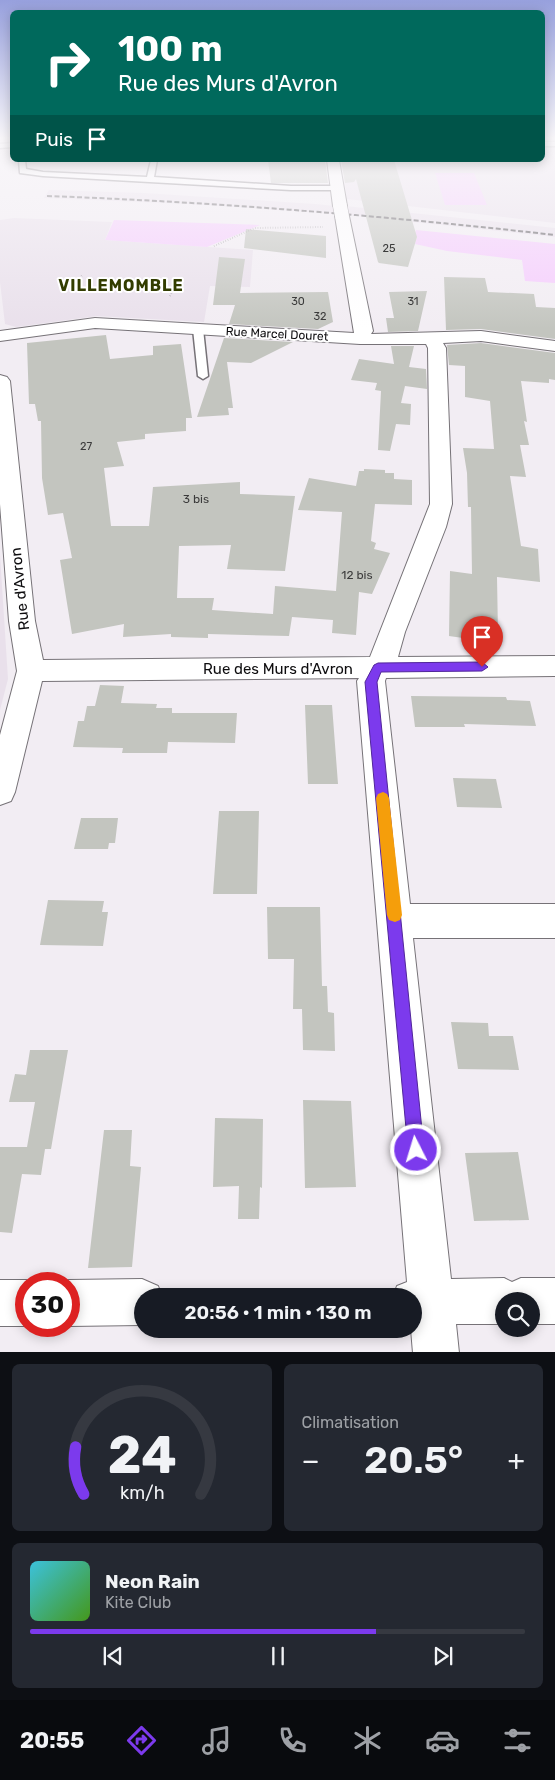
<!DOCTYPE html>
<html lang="fr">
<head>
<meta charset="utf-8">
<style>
	:root { --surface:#171b24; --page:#242831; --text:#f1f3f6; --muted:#9ea1a6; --line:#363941; --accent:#7c3aed }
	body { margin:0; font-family:Rubik,sans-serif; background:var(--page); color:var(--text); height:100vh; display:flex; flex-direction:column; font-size:19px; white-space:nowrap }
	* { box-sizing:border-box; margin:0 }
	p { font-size:16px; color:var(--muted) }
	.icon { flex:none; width:28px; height:28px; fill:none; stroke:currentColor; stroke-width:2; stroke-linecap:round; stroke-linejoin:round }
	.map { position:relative; height:1352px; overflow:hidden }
	.panel { display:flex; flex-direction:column; gap:12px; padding:12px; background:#0d0f14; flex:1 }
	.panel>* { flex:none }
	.guide { position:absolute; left:10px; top:10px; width:535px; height:152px; border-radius:8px; box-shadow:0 2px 12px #0003; background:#00695c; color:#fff; overflow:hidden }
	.fabs { position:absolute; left:495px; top:1292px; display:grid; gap:10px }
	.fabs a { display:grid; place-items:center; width:45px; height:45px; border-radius:50%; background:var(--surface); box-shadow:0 2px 12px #0003; font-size:25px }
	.speed { position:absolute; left:15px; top:1272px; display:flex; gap:10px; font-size:25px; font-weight:700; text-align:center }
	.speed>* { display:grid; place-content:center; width:65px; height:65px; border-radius:50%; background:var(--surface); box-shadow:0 2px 12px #0003; line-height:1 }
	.speed .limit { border:8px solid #d22; background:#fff; color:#111 }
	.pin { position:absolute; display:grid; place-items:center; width:42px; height:42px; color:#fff; margin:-51px -21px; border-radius:50% 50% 50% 0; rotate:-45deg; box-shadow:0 0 5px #0007 }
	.pin .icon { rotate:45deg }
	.me { position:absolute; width:55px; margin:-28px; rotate:355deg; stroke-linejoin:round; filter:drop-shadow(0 0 4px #0008) }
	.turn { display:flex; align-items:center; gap:18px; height:105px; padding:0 25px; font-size:22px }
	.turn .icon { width:65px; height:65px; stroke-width:2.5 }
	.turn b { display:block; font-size:35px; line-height:42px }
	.then { display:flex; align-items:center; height:48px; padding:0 25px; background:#0003; gap:10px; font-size:19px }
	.big { font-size:38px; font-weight:600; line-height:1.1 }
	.panel .card { flex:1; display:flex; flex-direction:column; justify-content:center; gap:8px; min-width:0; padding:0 18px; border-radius:8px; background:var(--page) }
	.panel .dial { align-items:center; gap:0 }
	.dial svg { height:130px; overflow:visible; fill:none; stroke:var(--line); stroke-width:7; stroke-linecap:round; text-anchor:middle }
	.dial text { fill:var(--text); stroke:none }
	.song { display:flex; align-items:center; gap:15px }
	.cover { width:60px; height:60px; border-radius:8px; background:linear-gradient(135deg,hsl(190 70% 55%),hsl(100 70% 35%)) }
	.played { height:5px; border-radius:2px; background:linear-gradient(90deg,var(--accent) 70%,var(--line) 70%) }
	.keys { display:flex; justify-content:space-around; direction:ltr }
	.heat { display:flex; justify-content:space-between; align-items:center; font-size:28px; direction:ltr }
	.panel .tiles { flex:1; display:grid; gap:12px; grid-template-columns:1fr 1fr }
	.card:last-child { grid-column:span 2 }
	.trip { position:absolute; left:134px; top:1288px; width:288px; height:50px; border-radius:25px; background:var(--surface); box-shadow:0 2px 12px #0003; font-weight:600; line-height:50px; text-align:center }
	.menu { display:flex; height:80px; justify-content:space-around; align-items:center; background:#090b0e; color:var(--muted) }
	.menu .icon { width:35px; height:35px }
	.menu .selected { color:var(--accent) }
	.menu b { font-size:22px; color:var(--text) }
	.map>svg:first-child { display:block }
</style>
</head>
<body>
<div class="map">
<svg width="555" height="1353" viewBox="0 0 555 1353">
	<rect width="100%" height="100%" fill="#f2edf3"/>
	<!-- built -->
	<path fill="#e9e0eb" d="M543,147h12v76l-208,-24 -5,-39h200z
		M49,190l95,3 171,11 21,2v8l-148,-10 -144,-6z
		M345,206l210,22v9l-208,-22z
		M14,218l98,4 -7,18 148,10 -3,37 -40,-1 -6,36 -107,-6 -81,11 -11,-3 -5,-42v-62z
		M0,555l8,124 -8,31z"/>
	<!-- green -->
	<path fill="#f5ccfd" d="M435,173h39l13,32h-42z
		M114,220l146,5 -53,22 -102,-7z
		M416,230l139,14v39l-30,-2 -3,-21 -75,-9 -32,-7 2,-7 -3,-1z"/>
	<!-- building -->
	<path fill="#c3c5bf" d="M268,160h57l3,23h-57z
		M341,160h53l23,77 -9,30 -29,-4 -1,-1 -22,-83 -2,3 -9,1z
		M246,229l80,7v22l-82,-10z
		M219,257l26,2 -5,34 88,-1 5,30 -15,7 -89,-5 6,-19h-22z
		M444,277l41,1 3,14 46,2 2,13 19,1v31l-74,-10 -35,1z
		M427,291l-9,40 -30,1 -2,-14h8l-5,-26z
		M106,335l4,24 43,-4v-9l28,-2 11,74h-6v13l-41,3v5l-28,3 7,24 -20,2 7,58h38l4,-39 87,-5v12l55,2 -10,75 -58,-2 4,-24 -52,1 -2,52h37l-2,12 61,4 2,-28 61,5 6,-79 -44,-2 11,-32 47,8 3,-15h5v-2l21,1v3h9v6l18,1v25l-37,-1 -4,37 5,2 -2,6 16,4 -18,41 -13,-2 -3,43 -24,-2 1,-13 -41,-3 -3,19 -81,-2v4l-37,-1v-3l-48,3 1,-13 -52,10 -12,-74 12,-2 -9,-45 -15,2 -6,-37 -1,-57h-3l-3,-17h-6l-2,-61z
		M224,338l69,4 -42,21 -24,-1 6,46h-5l1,7 -32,2z
		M481,343l74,10v27l-6,-1v4l-28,-2 6,41 -3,-1 5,24h-9l6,32 -16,-1 11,70 17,3 2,33 -43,-5 1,57 -28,-3v8l-21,-3 1,-65 22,3 -1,-67h-3l-1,-34 -4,-25 31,1 -4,-48 -25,-4v-31l-16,-1 -2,-20z
		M391,346h23l-5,21 17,2 1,20 -22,-3 -4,17 10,1 -1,21 -14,-1 -6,27 -12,-1 3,-59 -6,-1 2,-7 -26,-3 8,-21 35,5z
		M100,685l24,1 -3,17 36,1 -1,4h16v5h65l-2,30 -67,-1 -1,11h-45l1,-5 -50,-1 5,-26h6l3,-15h8z
		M411,696l95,1 1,3 23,1 6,25 -72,-2 1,3h-50z
		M305,705h27l6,79h-30z
		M453,778l43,1 6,29 -45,-1z
		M219,811h40l-2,83h-44z
		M81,818h37l-3,25h-6l-1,6h-34z
		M48,900l56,1 -2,11h6l-5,34 -63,-1z
		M267,907h53l2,79h5l1,26 6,1 1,38 -32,-1 -1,-41h-9l1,-50h-26z
		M451,1022l37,1 1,13h24l6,34 -61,-1z
		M30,1050h38l-17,99h-6l-4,26 -19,-1 -10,59 -12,-1v-85h27l8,-45h-26l6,-28 11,1z
		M303,1100l48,1 5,86 -51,1z
		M215,1118l48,1 -1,69 -2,-1 -1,32h-21l1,-33 -26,1z
		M104,1130h28l-2,36 11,1 -9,100 -44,1z
		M518,1152l11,68 -55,1 -9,-68z"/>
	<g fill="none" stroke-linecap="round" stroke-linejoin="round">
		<!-- lane casing -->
		<g stroke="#767277" stroke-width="3">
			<path id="lane" d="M542,142h13v4h-13z
				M12,143v4l-12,1v-4z
				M19,160h6l1,9 17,3 104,5 4,-17h6l-3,17 137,9h46l4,2 -4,2h-46l-248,-14 -23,-3z
				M198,326l5,3 5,47 -5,3 -5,-3 -5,-47z"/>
		</g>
		<!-- street casing -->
		<g stroke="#767277" stroke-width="2">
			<path id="street" d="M327,160h12l8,46 -2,3h-10l-2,-3z
				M342,212l5,1 2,3 24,115 -2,3 110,-3 74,10v10l-74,-10 -38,2 3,5 6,156 -6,23 -41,105 -7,25 157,-1v20l-169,2 -1,3 25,223h145v34h-142l38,341 53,-1 8,4 9,-4h34v46h-24v-23h-27v23h-48l3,29h-46l-2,-24h1v-33h-19l4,-10 10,-4 -50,-601 2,-3 -317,3 -27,111 -4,9 -11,4v-70l17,-64 -8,-50 -9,-117v-129l7,2 3,4 25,240 8,39 327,-3 60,-153 -2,-156 -2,-4h-66l-265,-16 -95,13v-10l95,-13 259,15 -19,-117 2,-3z
				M142,1279l16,7 4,10h-20v29l-73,1v-42h-8l8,-4z
				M0,1280h26l8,4h-8v42h-26z"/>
		</g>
		<!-- path -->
		<path stroke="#9f9ca0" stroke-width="2" stroke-dasharray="0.5 2" stroke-linecap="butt" d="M214,246l41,-18 68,-1
			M71,290l12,-16
			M170,296l9,-17"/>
		<!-- lane -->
		<use href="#lane" fill="#fff" fill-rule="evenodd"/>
		<!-- street -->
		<use href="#street" fill="#fff" fill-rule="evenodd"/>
		<!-- rail -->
		<path stroke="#615e62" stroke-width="2" stroke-dasharray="5 2.5" stroke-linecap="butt" d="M47,196c170,6 339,20 508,39"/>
		<!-- street-bridge casing -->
		<g stroke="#767277" stroke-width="15" stroke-linecap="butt">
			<path id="street-bridge" d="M340,206l2,10"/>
		</g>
		<!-- street-bridge -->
		<use href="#street-bridge" stroke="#fff" stroke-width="14"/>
	</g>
	<!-- sky -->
	<linearGradient id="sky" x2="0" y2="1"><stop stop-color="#97a0dd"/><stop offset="0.42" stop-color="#f9f7fa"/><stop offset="1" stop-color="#f9f7fa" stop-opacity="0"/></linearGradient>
	<rect width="555" height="329" fill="url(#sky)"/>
	<!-- route -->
	<path fill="#7c3aed" stroke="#51269a" d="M482,662l6,5 -6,4 -101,1 -4,10 47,468 -2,6 -6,3 -6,-3 -2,-6 -43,-468 9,-17 4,-2z"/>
	<!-- slow -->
	<path fill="#f59e0b" d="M383,792l4,2 2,4 13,117 -2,5 -5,2 -6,-2 -2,-5 -11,-117 2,-4z"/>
	<g text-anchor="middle" stroke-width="4" stroke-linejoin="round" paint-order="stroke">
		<!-- far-number labels -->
		<g font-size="11" fill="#3b3b3b">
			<text x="389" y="252">25</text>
			<text x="298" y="305">30</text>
			<text x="413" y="305">31</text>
			<text x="320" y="320">32</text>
			<text x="86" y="450">27</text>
		</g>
		<!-- far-street labels -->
		<g font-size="12" fill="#0e0d0f" stroke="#fff">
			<text transform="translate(277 334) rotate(3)" y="4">Rue Marcel Douret</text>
		</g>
		<!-- number labels -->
		<g font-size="12" fill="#3b3b3b">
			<text x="196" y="503">3 bis</text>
			<text x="357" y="579">12 bis</text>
		</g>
		<!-- street labels -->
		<g font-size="15" fill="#0e0d0f" stroke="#fff">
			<text transform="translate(20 589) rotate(-96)" y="5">Rue d'Avron</text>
			<text x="278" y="674">Rue des Murs d'Avron</text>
		</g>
		<!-- far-district labels -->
		<g font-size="16" font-weight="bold" letter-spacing="1" fill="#323c00" stroke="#fff">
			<text x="121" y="291">VILLEMOMBLE</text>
		</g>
	</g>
</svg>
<div class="fabs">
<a><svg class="icon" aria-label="search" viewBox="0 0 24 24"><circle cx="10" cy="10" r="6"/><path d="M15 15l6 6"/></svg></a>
</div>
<div class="speed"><div class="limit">30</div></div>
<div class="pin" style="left:482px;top:667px;background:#d93025"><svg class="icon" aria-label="arrive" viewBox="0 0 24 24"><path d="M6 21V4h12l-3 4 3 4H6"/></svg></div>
<svg class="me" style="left:416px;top:1150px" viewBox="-20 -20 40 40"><circle r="17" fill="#7c3aed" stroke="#fff" stroke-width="3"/><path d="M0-11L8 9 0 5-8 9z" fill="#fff"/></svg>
<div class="trip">20:56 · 1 min · 130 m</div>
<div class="guide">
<div class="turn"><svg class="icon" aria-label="right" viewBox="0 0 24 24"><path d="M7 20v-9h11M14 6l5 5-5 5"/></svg><div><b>100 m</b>Rue des Murs d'Avron</div></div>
<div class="then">Puis<svg class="icon" aria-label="arrive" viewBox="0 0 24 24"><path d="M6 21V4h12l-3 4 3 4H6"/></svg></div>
</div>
</div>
<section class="panel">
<div class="tiles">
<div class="card dial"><svg viewBox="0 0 100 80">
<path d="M14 69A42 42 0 1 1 86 69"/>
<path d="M14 69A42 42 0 0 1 9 40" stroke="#7c3aed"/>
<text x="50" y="56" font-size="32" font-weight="700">24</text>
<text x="50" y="72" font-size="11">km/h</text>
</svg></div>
<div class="card"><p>Climatisation</p>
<div class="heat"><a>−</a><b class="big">20.5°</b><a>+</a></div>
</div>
<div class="card">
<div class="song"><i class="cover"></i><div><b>Neon Rain</b><p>Kite Club</p></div></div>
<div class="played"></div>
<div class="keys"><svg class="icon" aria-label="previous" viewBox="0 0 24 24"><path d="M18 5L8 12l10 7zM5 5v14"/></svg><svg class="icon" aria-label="pause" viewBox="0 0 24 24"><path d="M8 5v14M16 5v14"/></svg><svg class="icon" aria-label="next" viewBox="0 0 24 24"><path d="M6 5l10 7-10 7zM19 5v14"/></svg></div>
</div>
</div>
</section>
<nav class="menu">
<b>20:55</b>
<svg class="icon selected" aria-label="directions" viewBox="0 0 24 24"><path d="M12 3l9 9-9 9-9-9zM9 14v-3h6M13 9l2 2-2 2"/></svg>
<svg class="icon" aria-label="music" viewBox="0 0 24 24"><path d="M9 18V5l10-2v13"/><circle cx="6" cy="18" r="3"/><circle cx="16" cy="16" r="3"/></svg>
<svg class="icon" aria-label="phone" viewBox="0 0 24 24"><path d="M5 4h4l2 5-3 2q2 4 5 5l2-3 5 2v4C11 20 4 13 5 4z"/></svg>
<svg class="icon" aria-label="climate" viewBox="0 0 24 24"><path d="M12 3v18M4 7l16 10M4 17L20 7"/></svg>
<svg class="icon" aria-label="car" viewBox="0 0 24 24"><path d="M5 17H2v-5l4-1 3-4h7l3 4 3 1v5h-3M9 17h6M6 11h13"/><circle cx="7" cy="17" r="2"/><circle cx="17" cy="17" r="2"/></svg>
<svg class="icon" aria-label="filters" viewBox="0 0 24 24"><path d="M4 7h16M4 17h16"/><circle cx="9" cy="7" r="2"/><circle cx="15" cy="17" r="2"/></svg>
</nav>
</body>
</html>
